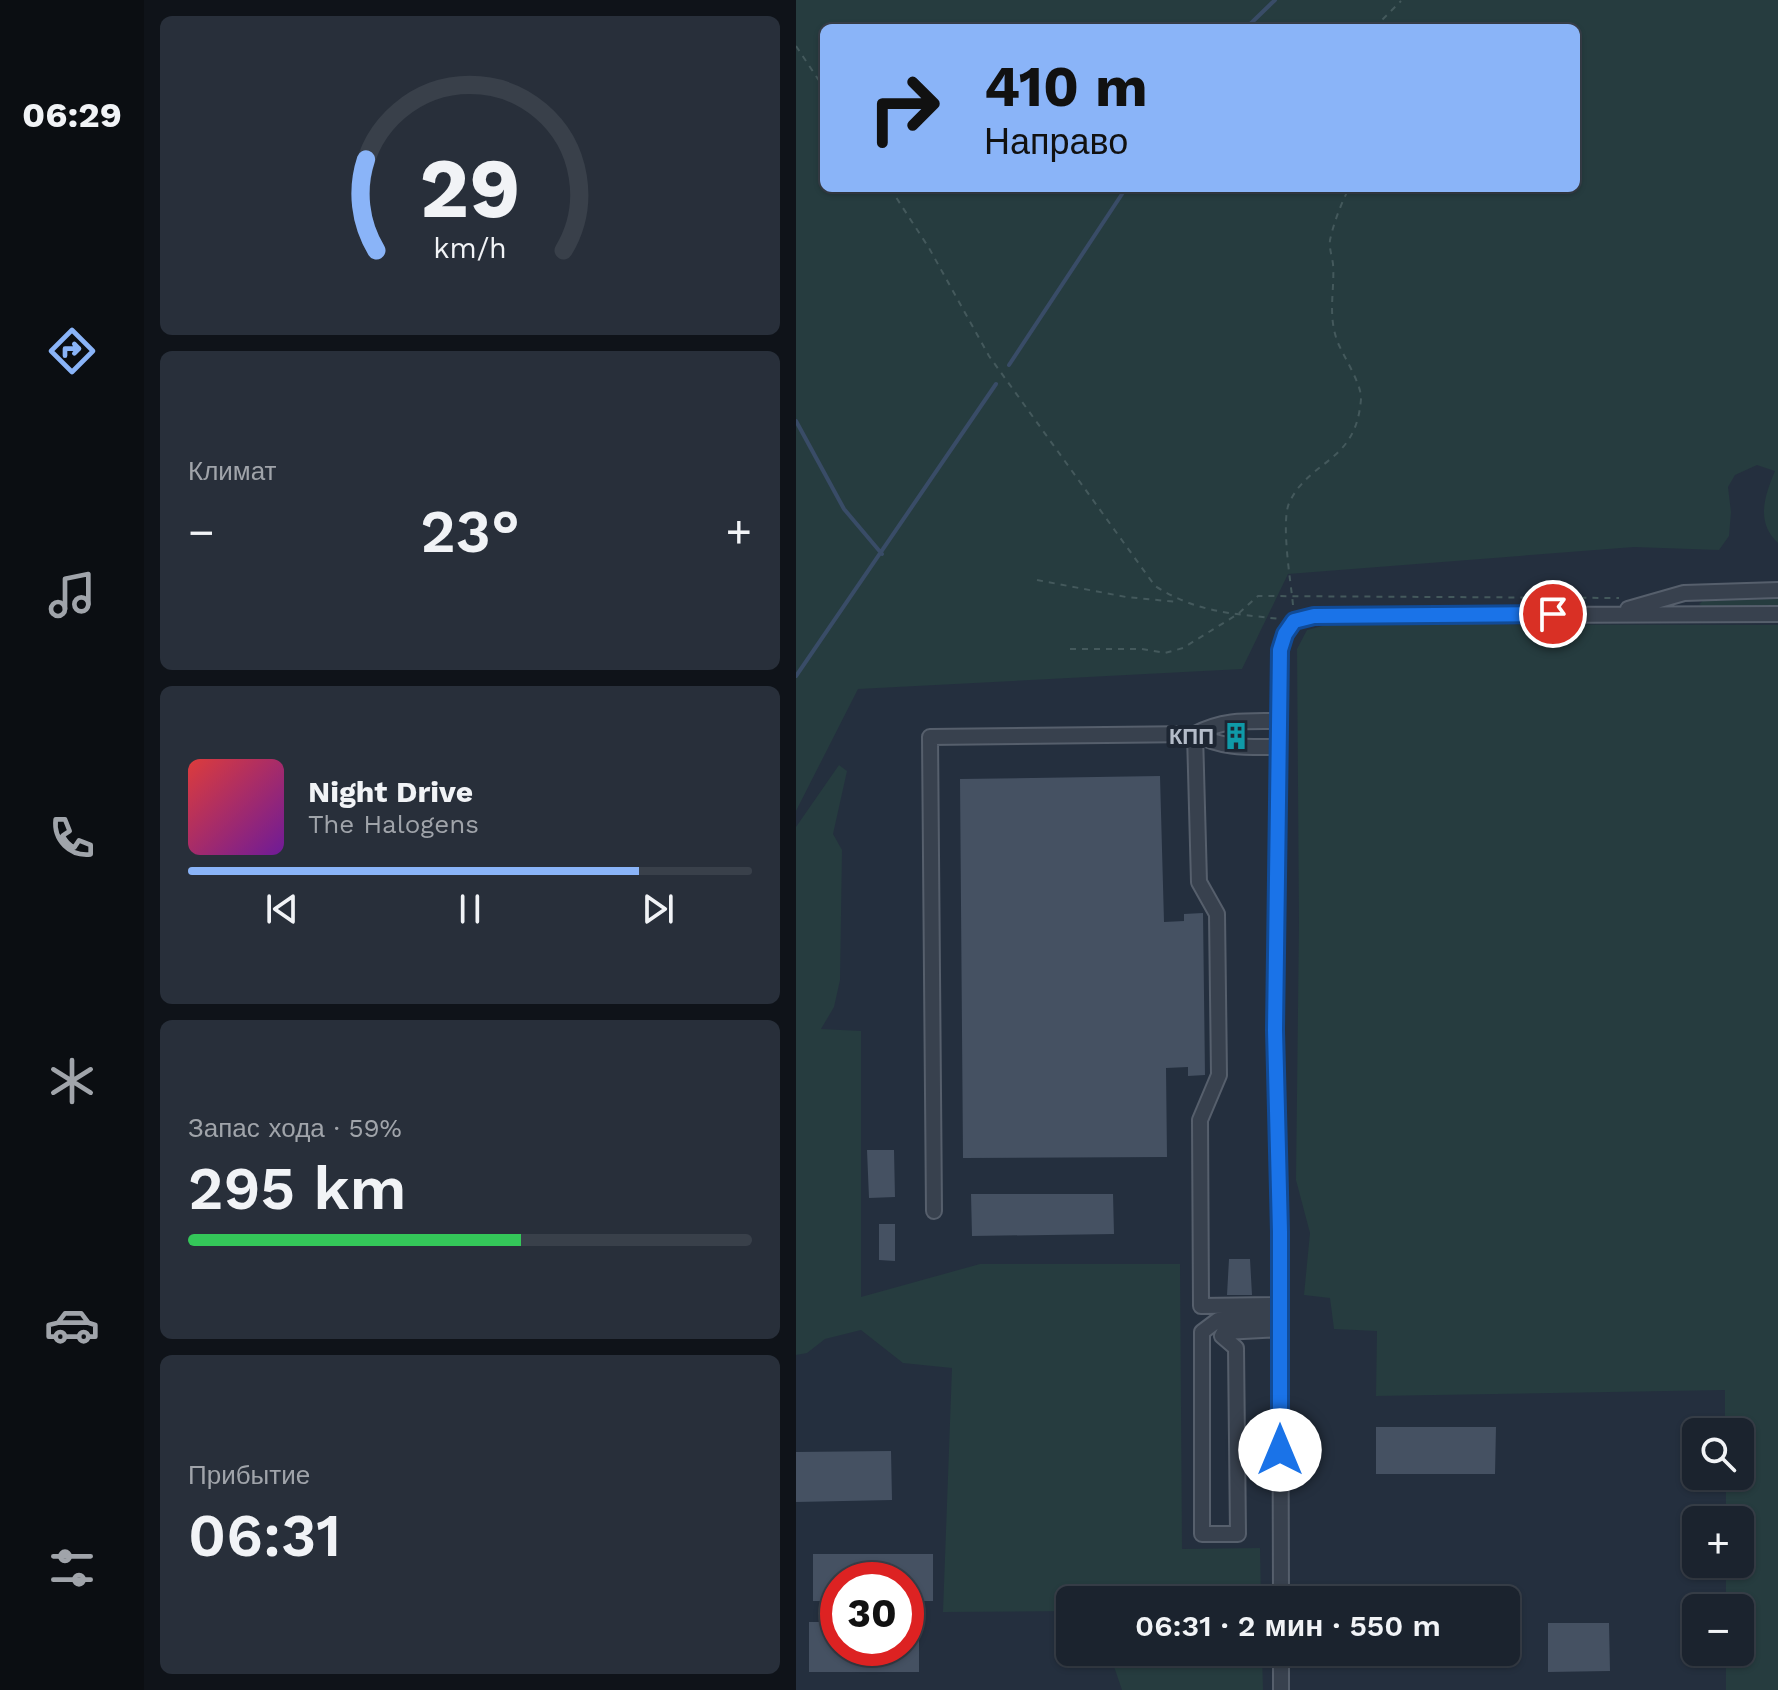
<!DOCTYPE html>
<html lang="ru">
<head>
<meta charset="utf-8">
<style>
	:root { --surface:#1b232e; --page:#282f3a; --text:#f1f3f6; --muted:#a0a4aa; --line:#39404a; --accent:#8ab4f8 }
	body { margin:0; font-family:"Work Sans",sans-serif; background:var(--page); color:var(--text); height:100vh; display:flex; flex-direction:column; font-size:30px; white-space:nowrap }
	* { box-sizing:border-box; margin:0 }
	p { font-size:26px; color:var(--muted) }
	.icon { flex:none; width:44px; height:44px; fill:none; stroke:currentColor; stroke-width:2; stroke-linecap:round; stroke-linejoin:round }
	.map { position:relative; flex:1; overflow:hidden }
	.panel { display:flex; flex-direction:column; gap:16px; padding:16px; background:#0f1319; width:652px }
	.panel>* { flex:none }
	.banner { position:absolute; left:24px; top:24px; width:760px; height:168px; border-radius:12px; box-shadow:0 2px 6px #0004,0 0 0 2px var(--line); background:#8ab4f8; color:#111; overflow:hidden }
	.fabs { position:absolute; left:886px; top:1418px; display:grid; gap:16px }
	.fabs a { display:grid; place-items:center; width:72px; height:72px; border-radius:12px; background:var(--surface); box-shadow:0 2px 6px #0004,0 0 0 2px var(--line); font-size:40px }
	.speed { position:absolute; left:24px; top:1562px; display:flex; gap:16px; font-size:40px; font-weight:700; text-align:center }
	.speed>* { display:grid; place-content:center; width:104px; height:104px; border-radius:50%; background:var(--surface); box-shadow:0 2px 6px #0004,0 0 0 2px var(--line); line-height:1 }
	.speed .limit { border:12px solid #d22; background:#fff; color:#111 }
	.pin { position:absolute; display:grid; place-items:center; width:68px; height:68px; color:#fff; margin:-34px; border:4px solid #fff; border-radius:50%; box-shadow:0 2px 8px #0007 }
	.me { position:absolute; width:88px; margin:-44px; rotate:0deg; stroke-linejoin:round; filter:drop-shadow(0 0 6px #0008) }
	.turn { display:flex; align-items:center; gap:28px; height:168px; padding:0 32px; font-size:36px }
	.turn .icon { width:104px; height:104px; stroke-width:2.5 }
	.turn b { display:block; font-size:56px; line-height:68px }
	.big { font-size:60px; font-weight:600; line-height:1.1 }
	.panel .widget { flex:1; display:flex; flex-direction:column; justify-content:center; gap:12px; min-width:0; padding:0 28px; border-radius:12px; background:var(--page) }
	.panel .dial { align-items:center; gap:0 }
	.dial svg { height:208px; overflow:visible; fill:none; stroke:var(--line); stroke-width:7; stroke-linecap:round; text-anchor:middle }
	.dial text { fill:var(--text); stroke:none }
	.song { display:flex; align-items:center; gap:24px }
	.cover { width:96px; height:96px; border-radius:12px; background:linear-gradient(135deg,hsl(0 70% 55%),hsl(280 70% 35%)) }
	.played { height:8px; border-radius:4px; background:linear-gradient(90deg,var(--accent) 80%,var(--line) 80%) }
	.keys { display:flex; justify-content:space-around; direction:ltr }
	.heat { display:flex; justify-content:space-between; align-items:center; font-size:44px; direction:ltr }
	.charge { height:12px; border-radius:6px; background:linear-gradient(90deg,#34c759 59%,var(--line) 0) }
	.trip { position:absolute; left:260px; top:1586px; width:464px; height:80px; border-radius:12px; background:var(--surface); box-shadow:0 2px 6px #0004,0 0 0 2px var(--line); font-weight:600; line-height:80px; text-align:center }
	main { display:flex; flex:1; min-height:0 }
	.tab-bar { display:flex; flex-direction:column; width:144px; justify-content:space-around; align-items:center; background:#0b0e12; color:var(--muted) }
	.tab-bar .icon { width:56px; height:56px }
	.tab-bar .on { color:var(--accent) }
	.tab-bar b { font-size:36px; color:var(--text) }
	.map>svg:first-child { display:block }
</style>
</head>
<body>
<main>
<nav class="tab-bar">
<b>06:29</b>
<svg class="icon on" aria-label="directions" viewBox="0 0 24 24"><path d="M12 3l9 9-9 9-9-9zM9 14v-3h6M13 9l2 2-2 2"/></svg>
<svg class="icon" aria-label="music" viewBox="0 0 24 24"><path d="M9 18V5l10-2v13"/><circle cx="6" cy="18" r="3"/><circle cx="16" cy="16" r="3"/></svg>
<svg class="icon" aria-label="phone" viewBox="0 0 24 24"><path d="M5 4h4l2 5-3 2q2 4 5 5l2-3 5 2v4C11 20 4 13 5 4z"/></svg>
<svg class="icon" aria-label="climate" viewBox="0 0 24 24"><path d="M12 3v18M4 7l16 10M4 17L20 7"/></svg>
<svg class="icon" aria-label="car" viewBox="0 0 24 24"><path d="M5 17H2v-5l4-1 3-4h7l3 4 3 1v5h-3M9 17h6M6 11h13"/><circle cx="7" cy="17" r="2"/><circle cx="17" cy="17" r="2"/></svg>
<svg class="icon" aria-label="filters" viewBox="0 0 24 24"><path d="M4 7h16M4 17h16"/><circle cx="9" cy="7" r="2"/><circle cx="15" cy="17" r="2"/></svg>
</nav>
<section class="panel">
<div class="widget dial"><svg viewBox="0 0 100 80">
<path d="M14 69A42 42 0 1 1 86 69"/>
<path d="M14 69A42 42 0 0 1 10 34" stroke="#8ab4f8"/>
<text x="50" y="56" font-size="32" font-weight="700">29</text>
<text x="50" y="72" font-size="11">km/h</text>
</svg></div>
<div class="widget"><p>Климат</p>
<div class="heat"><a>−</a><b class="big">23°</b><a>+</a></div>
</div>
<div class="widget">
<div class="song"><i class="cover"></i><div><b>Night Drive</b><p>The Halogens</p></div></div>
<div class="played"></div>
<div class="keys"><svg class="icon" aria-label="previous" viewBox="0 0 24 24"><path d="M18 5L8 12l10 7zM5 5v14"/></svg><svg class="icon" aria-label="pause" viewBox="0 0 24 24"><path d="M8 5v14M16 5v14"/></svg><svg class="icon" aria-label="next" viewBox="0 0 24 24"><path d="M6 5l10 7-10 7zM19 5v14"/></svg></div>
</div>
<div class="widget"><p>Запас хода · 59%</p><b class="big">295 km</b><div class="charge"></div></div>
<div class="widget"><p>Прибытие</p><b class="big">06:31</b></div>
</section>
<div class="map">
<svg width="982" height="1690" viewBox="0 0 982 1690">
	<rect width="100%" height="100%" fill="#242f3e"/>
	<!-- green -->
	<path fill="#263c3f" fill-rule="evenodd" d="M0,0h982v543c-23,-21 -13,-48 -3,-72l-18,-6 -22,10 -7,12 3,25 -2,24 -10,14 -85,-3 -346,27 -46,95 -384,20 -62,122zM780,28v160h-752v-160z
		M982,599v8h-75l-4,-3 4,-3z
		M534,624l448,1v1065h-52v-38h14v-44h-14v-44h14v-44h-14v-44h14v-44h-15v-42l-349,6 1,-65 -43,-2 -4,-31 -26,-3 6,-62 -14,-53 3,-257 -2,-274 10,-19z
		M43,765l8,6 -14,63 9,16 -2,130 -6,27 -13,22 40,2v266l119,-33h200l2,285 78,-1 1,52h-191v11l-127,1 9,-244 -49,-5 -42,-33 -36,9 -18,14 -11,2v-528z
		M313,1652h153l1,38h-141z"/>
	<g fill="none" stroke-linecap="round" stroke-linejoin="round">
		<!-- stream -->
		<path stroke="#394c67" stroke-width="4" d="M450,28l29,-28
			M213,365l117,-177
			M0,421l48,88 38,45
			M0,676l200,-292"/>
	</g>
	<!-- building -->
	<path fill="#455162" d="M364,776l4,146 20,-1v-7l19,-1 2,162 -17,1v-9l-22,1 1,89 -204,1 -3,-379z
		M71,1150h27l1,47 -26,1z
		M175,1194h142l1,40 -142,2z
		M83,1224h16v37l-16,-1z
		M433,1259h21l2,36h-25z
		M580,1427h120l-1,47h-119z
		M95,1451l1,49 -96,2v-50z
		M17,1554h120v47h-27v-21h-68v21h-25z
		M13,1622h29v26h68v-26h13v50h-110z
		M752,1623h61l1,48 -62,1z"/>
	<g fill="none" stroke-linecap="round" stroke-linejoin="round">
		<!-- minor casing -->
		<g stroke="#565f6c" stroke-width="18">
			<path id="minor" d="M832,609l56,-16 94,-3
				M399,734l4,148 18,32 2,161 -19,45 1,186 79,-1
				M399,734c29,15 52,13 83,13
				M138,1211l-4,-474 265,-3c29,-15 52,-13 84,-13
				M484,1317l-62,3 -16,12v202h36l-2,-186 -14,-12 2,-4 56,-3
				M485,1600l-1,-368 -5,-202 5,-380 5,-16 9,-13 20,-5 464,-2
				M485,1652v38"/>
		</g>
		<!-- path -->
		<path stroke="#44595c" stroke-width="2" stroke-dasharray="6 6" stroke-linecap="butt" d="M578,28l27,-27
			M0,46l28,42
			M94,188l39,60 60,108 166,230c43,27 75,27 125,33
			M241,580l89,17 52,5
			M497,605c-2,-22 -13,-86 -3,-104 22,-43 66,-38 71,-102 1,-14 -17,-42 -23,-56 -11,-28 -3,-52 -5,-79 -1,-8 -4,-16 -3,-24 4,-18 11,-36 19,-52
			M274,649h72l23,4 18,-5 55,-34 20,-18 361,2"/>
		<!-- minor -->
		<use href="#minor" stroke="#38414e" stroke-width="14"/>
	</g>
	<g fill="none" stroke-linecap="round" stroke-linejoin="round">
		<!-- route casing -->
		<g stroke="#114b97" stroke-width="20">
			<path id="route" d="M484,1450v-218l-5,-202 5,-380 5,-16 9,-13 20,-5 239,-2"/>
		</g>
		<!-- route -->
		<use href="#route" stroke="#1a73e8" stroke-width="14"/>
	</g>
	<!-- icons -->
	<defs>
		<g id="building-bare" transform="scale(2.16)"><path d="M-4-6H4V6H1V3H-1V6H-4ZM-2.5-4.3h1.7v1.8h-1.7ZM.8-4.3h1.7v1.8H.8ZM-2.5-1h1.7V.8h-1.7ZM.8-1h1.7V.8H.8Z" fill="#0f9aa8" stroke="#1d2633" stroke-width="2.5" paint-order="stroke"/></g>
	</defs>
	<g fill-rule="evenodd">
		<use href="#building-bare" x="440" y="736"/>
	</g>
	<g text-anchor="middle" stroke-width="8" stroke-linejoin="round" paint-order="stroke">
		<!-- poi labels -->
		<g font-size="22" font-weight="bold" fill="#b4bcc9" stroke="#1d2633" text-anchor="end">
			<text x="418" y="744">КПП</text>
		</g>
	</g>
</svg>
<div class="fabs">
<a><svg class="icon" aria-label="search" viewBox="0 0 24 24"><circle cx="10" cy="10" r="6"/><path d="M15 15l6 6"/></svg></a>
<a>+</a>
<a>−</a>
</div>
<div class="speed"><div class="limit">30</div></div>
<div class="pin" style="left:757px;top:614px;background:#d93025"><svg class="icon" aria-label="arrive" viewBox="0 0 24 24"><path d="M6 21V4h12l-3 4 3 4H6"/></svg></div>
<svg class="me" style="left:484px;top:1450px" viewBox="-20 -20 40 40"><circle r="19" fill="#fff"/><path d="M0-13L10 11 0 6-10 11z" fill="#1a73e8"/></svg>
<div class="trip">06:31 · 2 мин · 550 m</div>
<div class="banner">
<div class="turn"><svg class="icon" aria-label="right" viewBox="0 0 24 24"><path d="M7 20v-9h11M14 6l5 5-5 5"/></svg><div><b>410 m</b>Направо</div></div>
</div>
</div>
</main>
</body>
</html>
